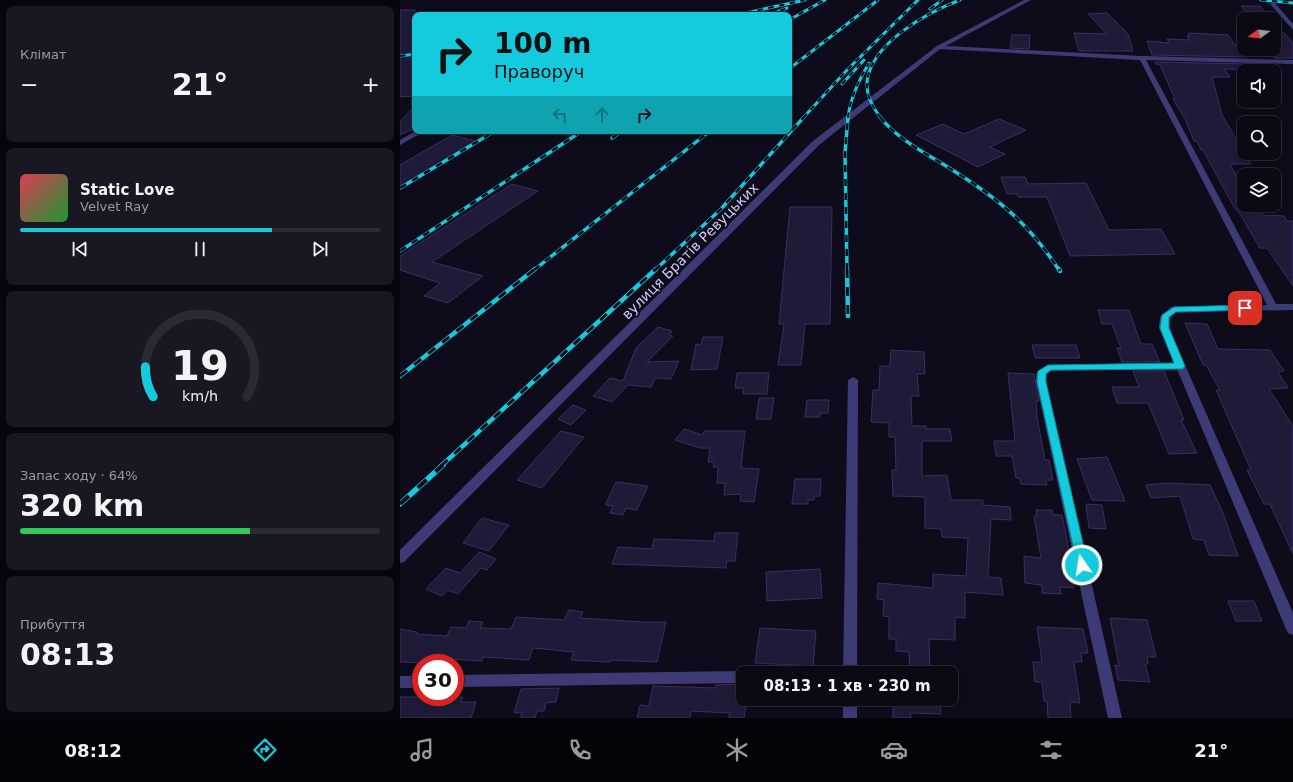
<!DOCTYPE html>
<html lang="uk">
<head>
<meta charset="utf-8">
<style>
	:root { --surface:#0a0914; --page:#181722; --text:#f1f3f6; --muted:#999aa0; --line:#2a2a34; --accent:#13cbdd }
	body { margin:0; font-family:"DejaVu Sans",sans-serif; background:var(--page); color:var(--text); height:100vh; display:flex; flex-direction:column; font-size:15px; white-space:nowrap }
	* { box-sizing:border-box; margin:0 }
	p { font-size:13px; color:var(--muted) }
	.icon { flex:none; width:22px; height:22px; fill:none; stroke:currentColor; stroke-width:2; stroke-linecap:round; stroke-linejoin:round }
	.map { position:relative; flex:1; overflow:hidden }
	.drawer { display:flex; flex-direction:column; gap:6px; padding:6px; background:#06050b; width:400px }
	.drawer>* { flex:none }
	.top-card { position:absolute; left:12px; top:12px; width:380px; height:122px; border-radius:8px; box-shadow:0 2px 10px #0003,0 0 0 1px var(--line); background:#13cbdd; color:#111; overflow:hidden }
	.needle { width:26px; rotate:255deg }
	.controls { position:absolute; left:837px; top:12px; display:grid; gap:8px }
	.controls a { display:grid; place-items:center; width:44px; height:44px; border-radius:8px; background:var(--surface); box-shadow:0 2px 10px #0003,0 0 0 1px var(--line); font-size:20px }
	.speed { position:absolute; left:12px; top:654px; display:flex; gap:8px; font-size:20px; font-weight:700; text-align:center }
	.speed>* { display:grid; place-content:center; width:52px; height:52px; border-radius:50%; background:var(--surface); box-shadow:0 2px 10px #0003,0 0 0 1px var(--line); line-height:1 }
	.speed .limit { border:6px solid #d22; background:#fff; color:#111 }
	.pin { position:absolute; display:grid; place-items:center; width:34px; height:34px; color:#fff; margin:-17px; border-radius:8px; box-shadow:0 2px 6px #0006 }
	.me { position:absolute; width:44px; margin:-22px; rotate:347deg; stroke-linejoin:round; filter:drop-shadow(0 0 3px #0008) }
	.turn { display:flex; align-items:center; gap:14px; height:84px; padding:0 16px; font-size:18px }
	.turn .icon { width:52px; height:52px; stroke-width:2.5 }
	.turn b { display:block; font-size:28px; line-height:34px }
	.lanes { display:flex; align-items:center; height:38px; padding:0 16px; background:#0003; justify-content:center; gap:20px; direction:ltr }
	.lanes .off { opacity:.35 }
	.big { font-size:30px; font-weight:700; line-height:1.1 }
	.drawer .card { flex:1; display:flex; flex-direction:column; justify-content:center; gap:6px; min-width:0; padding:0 14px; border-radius:8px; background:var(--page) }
	.drawer .dial { align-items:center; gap:0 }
	.dial svg { height:104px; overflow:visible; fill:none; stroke:var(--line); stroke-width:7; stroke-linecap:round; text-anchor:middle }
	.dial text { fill:var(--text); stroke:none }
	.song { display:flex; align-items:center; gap:12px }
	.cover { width:48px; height:48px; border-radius:6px; background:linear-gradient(135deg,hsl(350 70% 55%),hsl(130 70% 35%)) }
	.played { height:4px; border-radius:2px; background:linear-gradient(90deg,var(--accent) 70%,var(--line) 70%) }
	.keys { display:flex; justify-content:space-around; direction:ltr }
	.heat { display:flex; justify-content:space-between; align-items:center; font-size:22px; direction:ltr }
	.charge { height:6px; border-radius:3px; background:linear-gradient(90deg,#34c759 64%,var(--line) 0) }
	.trip { position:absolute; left:336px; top:666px; width:222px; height:40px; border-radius:8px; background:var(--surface); box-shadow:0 2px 10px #0003,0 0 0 1px var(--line); font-weight:700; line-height:40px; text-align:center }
	.tab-bar { display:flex; height:64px; justify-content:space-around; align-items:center; background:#040408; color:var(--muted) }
	.tab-bar .icon { width:28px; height:28px }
	.tab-bar .current { color:var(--accent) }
	.tab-bar b { font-size:18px; color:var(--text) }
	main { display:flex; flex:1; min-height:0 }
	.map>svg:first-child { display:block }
</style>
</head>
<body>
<main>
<section class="drawer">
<div class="card"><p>Клімат</p>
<div class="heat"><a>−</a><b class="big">21°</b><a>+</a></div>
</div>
<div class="card">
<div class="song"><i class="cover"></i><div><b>Static Love</b><p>Velvet Ray</p></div></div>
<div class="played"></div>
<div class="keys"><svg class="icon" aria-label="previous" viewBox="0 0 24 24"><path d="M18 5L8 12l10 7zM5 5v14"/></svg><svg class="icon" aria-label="pause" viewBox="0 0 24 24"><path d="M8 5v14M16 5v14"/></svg><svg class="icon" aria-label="next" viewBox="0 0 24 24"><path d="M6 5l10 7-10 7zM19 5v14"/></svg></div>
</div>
<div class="card dial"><svg viewBox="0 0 100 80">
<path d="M14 69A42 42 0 1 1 86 69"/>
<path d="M14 69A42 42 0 0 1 8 46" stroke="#13cbdd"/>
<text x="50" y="56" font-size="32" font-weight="700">19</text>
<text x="50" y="72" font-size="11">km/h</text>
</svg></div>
<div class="card"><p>Запас ходу · 64%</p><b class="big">320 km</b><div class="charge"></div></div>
<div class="card"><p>Прибуття</p><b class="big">08:13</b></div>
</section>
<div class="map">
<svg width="893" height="718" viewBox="0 0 893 718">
	<rect width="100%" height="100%" fill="#0e0c1a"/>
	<!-- building -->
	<path fill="#201a39" stroke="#382e63" d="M841,6h19l12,13h-20z
		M0,10h15v86l-15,1z
		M707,13l21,21 5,17h-54l-5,-18 33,1 -19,-20z
		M874,22l19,21v15h-19z
		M788,33l40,2 7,10h9v8l3,4 -95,-2 -5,-14 22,2 -2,-4 22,1 -2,-4h3z
		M612,35h18l-1,14 -19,-1z
		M755,62l96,2 4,6 -31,-1 6,8h-18l10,38 29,49h-21l14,26v15h13l6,10 21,1 3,5h6v65l-26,-38h-7l-23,-39h-2l-32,-59h-2l-4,-9h-3l-9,-22 -12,-20h2l-15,-34 -4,-1z
		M15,105v23l-15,7v-13z
		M599,119l27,11 -36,17 15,7 -27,13 -62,-32 27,-11 21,10z
		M52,135l24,6 -76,45v-21z
		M601,177h24l3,7 58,-1 23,47 52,-1 14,25 -105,2 -23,-59h-29l-1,-3h-10z
		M112,184l26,7 -106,71 51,14 -35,27 -24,-7 16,-13 -40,-13v-14z
		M390,207h42l-2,117h-25l-4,41h-23l6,-41h-5z
		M698,310h31l12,34h11l8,18h-38l-5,-14h4l-9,-24h-10z
		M785,323l22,1 11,25 52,1 14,21 -6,1 10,16 -19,1 24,37v128l-23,-50h-6l-17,-34h4l-35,-80h4l-14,-25h-3z
		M258,327l14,4 -3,4 4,1 -26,26 32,-1 -8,18 -16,-1 -4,9 -23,-2 -16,17 -19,-6 17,-18 13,3 13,-33z
		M303,337h20l-6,32 -26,1 5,-26 5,1z
		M632,345h44l4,13h-45z
		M491,350l33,2 1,22h-8l2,22h-8l1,30h14v3h24l2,12h-30v35l25,-1 4,25h32v5l27,2 1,13 -20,-1 -3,58 13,1 2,17 -38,-3v26l-10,-1v23l-26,-1 1,34h-20l-1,-21 -13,-1v-12h-7v-22l-6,-1 1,-16 -7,-1 1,-16 55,5v-14l33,2 2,-38 -26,-1 -1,-8 -16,-1v-31l-32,-1 -1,-26h4l-1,-33h-6v-14l-18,-1 2,-32h6l1,-24h10z
		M733,371h31l20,49h-3l16,33 -28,1 -21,-51h-31l-5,-16h27z
		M337,373h32l-2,21h-24v-6h-8z
		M608,373l26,1 5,27h-3l1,11h-1l9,48h4l4,20h-7l1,5 -26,-1 -1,-5 -4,-1 -4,-22h-16l-2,-15h21z
		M359,398h15l-3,21h-15z
		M407,400h22l-1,13h-8v4h-15z
		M173,405l13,5 -15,15 -13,-6z
		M284,429l19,6 1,-4h41l-4,37 18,1 -5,33 -14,-1 1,-7 -17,1 1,-12h-8l1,-16h-5l1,-5h-6l2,-14h-10l-25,-8z
		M161,431l23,6 -42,51 -25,-8z
		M707,457l18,44 -33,-1 -15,-41z
		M395,479h26l-1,17h-6v4h-6v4h-16z
		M216,482l32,4 -11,24 -11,-2 -3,7 -13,-2 3,-7 -8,-1z
		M767,483l43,2 13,28 15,43 -29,-1 -5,-15 -11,-1 -13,-43 -29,2 -5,-13z
		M686,504l16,1 4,24 -17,-1z
		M636,510h16l1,5h9l10,50 2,23 -14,-1 1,7 -19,-1v-8l-17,-2 -1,-27 17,2 -7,-42h3z
		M82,518l27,7 -20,26 -26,-8z
		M315,533h23l-3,28h-8l-1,7 -114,-4 6,-17 34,2 2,-10 60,2z
		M79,552l17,7 -9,11 -6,-2 -23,26 -11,-4 -5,6 -16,-7 20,-21 14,5z
		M420,569l2,29 -55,3 -1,-29z
		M828,601h26l8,20h-26z
		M169,610l14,2 -3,6 62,4h24l-9,40 -46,-2 -1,2 -39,-2 3,-8 -41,-4 -4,12 -46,-3 -1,4 -50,-3 -2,5 -30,-1v-33l17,3 -1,2 31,2 4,-9 15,1 3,-7 14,1 -3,6 31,1 5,-12 48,3z
		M710,618l37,2 9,37h-9l1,7h-3l5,18 -32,-2 -3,-15 4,1z
		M637,627l46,2 5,24h-7l1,9h-8l6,41 -10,-1 1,16h-23l-1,-17h-3l-2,-19h-7l-2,-20h9z
		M360,628l56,3 -3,35 -58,-3z
		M343,684v15h4l-3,19h-15l1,-5 -39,-2 -1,7h-53l3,-13 9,1 4,-20 63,2v-3z
		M159,688l-3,14 -10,1 -2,8h-7l-2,7h-14l1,-6 -8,1 7,-24z
		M0,697h63l-2,5h15l-5,16h-71z
		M493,699h47l1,15 -31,-1 1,5h-18z"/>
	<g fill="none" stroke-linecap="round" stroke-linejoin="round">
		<!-- minor -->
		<path fill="#3d3b75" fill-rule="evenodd" d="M624,0h7l-85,46 196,10 151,4v4l-147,-4 130,244h17v6l-117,2 -6,6 -1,10 124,285v22l-5,-2 -2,-4 -109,-260 -127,2 -4,3v8l76,336h-14l-72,-336v-9l12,-8 126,-2 -15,-35 1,-11 11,-10 96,-2 -127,-245 -200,-11 -121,96 -415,417 -4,1v-13l413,-409 124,-95z
			M871,3h4l18,21v6l-22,-25z
			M16,131h9l-25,14v-5z
			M453,377l5,3 -1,293h-14l5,-293z
			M343,671l5,2h-5v10l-288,4v-12z
			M0,676h21v12h-21z
			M443,699h14v19h-14z"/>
		<!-- rail-far3 casing -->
		<g stroke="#13cbdd" stroke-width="3">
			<path id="rail-far3" d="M861,0l32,3
				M530,9l12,-9
				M336,15l69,-15
				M370,15l17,-7
				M389,20l36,-20
				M0,56l15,-2
				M389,69l89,-69
				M442,84l22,-24
				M403,118l45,-49 70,-69
				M448,118c2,-20 11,-38 21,-55
				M481,118c-8,-10 -15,-23 -14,-36 4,-39 61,-70 93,-82"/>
		</g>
		<!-- rail-far2 casing -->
		<g stroke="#13cbdd" stroke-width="3.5">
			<path id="rail-far2" d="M480,117c19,24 49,38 74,54 46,29 75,53 105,99
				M212,138l10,-7
				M0,188l95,-57
				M0,251l182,-120
				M134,270l176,-139
				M255,270l65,-60 84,-93
				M447,270l-2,-117 3,-36"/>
		</g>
		<!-- rail-far1 casing -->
		<g stroke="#13cbdd" stroke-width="4.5">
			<path id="rail-far1" d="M447,269l1,47
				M659,269l1,2
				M0,376l135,-107
				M41,466l215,-197"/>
		</g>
		<!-- rail casing -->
		<g stroke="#13cbdd" stroke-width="5.5">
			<path id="rail" d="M0,504l43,-39"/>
		</g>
		<!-- rail-far3 -->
		<use href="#rail-far3" stroke="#0e0c1a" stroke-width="2" stroke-dasharray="5.5" stroke-linecap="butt"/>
		<!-- rail-far2 -->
		<use href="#rail-far2" stroke="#0e0c1a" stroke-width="2.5" stroke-dasharray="7" stroke-linecap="butt"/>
		<!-- rail-far1 -->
		<use href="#rail-far1" stroke="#0e0c1a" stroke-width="3" stroke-dasharray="9" stroke-linecap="butt"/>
		<!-- rail -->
		<use href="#rail" stroke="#0e0c1a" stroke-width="4" stroke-dasharray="12" stroke-linecap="butt"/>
	</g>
	<!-- route -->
	<path fill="#13cbdd" stroke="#0c8490" d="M845,305l3,1v4l-72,2 -7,5v11l16,38 -2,3 -132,1 -5,4v8l42,183 -2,4h-8l-41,-187 1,-11 10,-6 126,-2 -14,-35 2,-13 12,-8z"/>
	<g text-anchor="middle" stroke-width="4" stroke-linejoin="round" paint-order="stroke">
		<!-- street labels -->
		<g font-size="14" fill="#cfcafa" stroke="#0e0c1a">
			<text transform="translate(290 251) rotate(-45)" y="5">вулиця Братів Ревуцьких</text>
		</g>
	</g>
</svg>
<div class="controls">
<a><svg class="needle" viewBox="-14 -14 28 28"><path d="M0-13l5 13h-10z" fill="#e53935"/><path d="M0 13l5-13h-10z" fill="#999aa0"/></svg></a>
<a><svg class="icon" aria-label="sound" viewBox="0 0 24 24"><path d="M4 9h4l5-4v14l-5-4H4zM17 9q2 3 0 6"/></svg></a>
<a><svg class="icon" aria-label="search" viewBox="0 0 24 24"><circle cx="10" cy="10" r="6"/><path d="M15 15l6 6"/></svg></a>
<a><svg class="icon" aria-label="layers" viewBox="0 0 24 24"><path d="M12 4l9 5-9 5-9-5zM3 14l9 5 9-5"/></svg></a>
</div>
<div class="speed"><div class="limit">30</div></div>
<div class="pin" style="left:845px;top:308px;background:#d93025"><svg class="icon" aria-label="arrive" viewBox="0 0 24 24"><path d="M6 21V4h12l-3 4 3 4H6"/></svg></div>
<svg class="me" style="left:682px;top:565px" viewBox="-20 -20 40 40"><circle r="17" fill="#13cbdd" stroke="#fff" stroke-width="3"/><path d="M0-11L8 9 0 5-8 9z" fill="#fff"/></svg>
<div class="trip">08:13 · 1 хв · 230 m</div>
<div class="top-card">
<div class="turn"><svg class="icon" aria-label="right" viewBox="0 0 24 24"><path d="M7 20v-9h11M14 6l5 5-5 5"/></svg><div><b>100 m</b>Праворуч</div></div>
<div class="lanes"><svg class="icon off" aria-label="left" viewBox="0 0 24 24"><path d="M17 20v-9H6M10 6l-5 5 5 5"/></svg><svg class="icon off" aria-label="ahead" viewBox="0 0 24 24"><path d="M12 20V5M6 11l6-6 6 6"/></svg><svg class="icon" aria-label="right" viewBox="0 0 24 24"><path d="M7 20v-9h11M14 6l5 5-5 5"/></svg></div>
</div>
</div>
</main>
<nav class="tab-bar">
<b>08:12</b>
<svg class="icon current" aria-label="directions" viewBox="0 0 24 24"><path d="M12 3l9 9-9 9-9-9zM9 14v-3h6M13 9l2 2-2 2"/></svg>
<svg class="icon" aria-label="music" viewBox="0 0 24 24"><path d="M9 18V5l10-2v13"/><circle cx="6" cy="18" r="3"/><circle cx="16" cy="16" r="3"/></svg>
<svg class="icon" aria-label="phone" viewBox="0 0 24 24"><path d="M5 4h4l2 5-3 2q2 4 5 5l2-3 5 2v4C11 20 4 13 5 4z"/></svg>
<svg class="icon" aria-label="climate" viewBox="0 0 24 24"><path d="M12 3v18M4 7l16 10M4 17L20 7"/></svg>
<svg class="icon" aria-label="car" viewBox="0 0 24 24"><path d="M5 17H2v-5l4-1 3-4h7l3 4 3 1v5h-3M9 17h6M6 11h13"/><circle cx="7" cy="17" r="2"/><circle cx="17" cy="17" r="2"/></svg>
<svg class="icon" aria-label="filters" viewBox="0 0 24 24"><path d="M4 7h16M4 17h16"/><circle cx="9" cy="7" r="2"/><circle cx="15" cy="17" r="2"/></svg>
<b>21°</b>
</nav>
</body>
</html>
